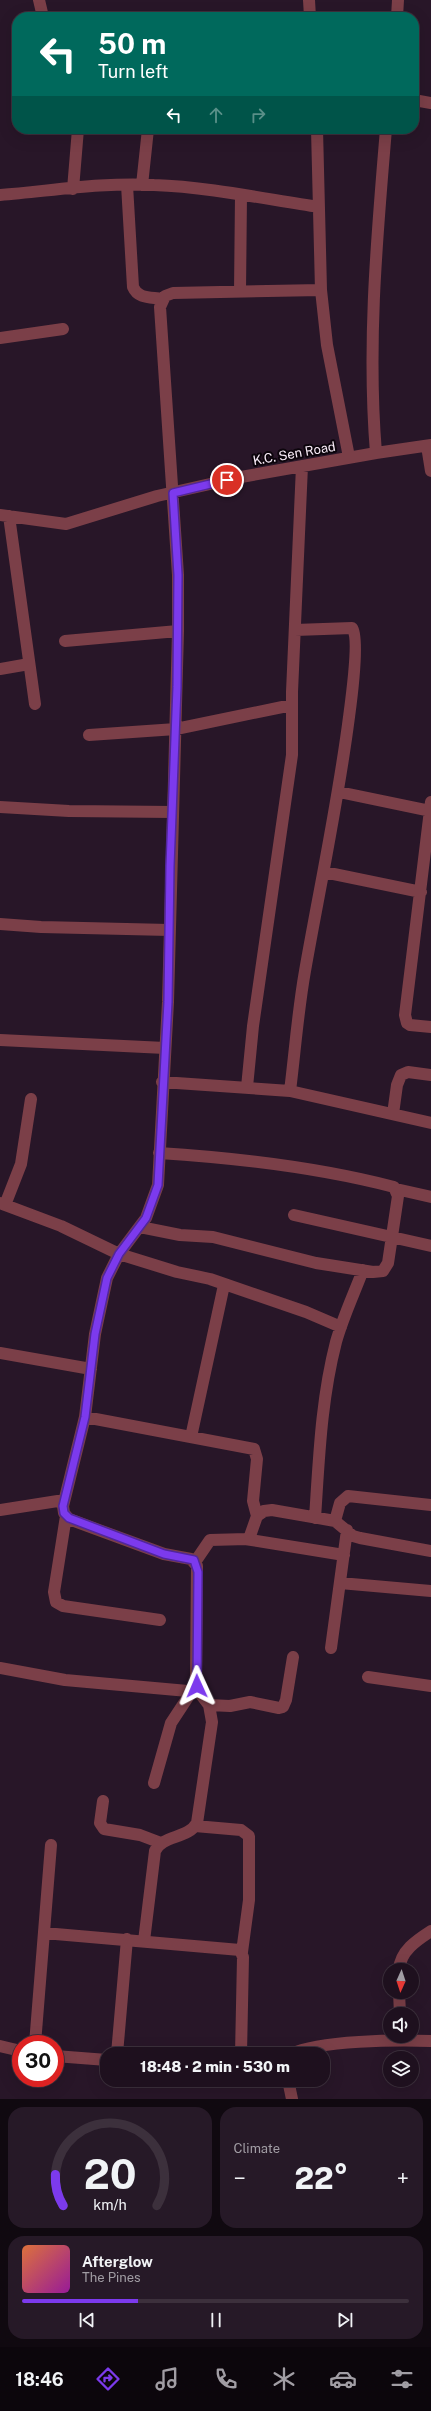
<!DOCTYPE html>
<html lang="en">
<head>
<meta charset="utf-8">
<style>
	:root { --surface:#1e101e; --page:#261927; --text:#f1f3f6; --muted:#a19da4; --line:#3c303c; --accent:#7c3aed }
	body { margin:0; font-family:"Public Sans",sans-serif; background:var(--page); color:var(--text); height:100vh; display:flex; flex-direction:column; font-size:15px; white-space:nowrap }
	* { box-sizing:border-box; margin:0 }
	p { font-size:13px; color:var(--muted) }
	.icon { flex:none; width:22px; height:22px; fill:none; stroke:currentColor; stroke-width:2; stroke-linecap:round; stroke-linejoin:round }
	.map { position:relative; height:2099px; overflow:hidden }
	.details { display:flex; flex-direction:column; gap:8px; padding:8px; background:#100910; flex:1 }
	.details>* { flex:none }
	.top-card { position:absolute; left:12px; top:12px; width:407px; height:122px; border-radius:16px; box-shadow:0 4px 16px #0002,0 0 0 1px var(--line); background:#00695c; color:#fff; overflow:hidden }
	.needle { width:26px; rotate:183deg }
	.buttons { position:absolute; left:383px; top:1963px; display:grid; gap:8px }
	.buttons a { display:grid; place-items:center; width:36px; height:36px; border-radius:50%; background:var(--surface); box-shadow:0 4px 16px #0002,0 0 0 1px var(--line); font-size:20px }
	.speed { position:absolute; left:12px; top:2035px; display:flex; gap:8px; font-size:20px; font-weight:700; text-align:center }
	.speed>* { display:grid; place-content:center; width:52px; height:52px; border-radius:50%; background:var(--surface); box-shadow:0 4px 16px #0002,0 0 0 1px var(--line); line-height:1 }
	.speed .limit { border:6px solid #d22; background:#fff; color:#111 }
	.pin { position:absolute; display:grid; place-items:center; width:34px; height:34px; color:#fff; margin:-17px; border:2px solid #fff; border-radius:50%; box-shadow:0 1px 4px #0007 }
	.me { position:absolute; width:44px; margin:-22px; rotate:359deg; stroke-linejoin:round; filter:drop-shadow(0 0 3px #0008) }
	.turn { display:flex; align-items:center; gap:14px; height:84px; padding:0 20px; font-size:18px }
	.turn .icon { width:52px; height:52px; stroke-width:2.5 }
	.turn b { display:block; font-size:28px; line-height:34px }
	.lanes { display:flex; align-items:center; height:38px; padding:0 20px; background:#0003; justify-content:center; gap:20px; direction:ltr }
	.lanes .off { opacity:.35 }
	.big { font-size:30px; font-weight:800; line-height:1.1 }
	.details .tile { flex:1; display:flex; flex-direction:column; justify-content:center; gap:6px; min-width:0; padding:0 14px; border-radius:16px; background:var(--page) }
	.details .dial { align-items:center; gap:0 }
	.dial svg { height:104px; overflow:visible; fill:none; stroke:var(--line); stroke-width:7; stroke-linecap:round; text-anchor:middle }
	.dial text { fill:var(--text); stroke:none }
	.song { display:flex; align-items:center; gap:12px }
	.cover { width:48px; height:48px; border-radius:6px; background:linear-gradient(135deg,hsl(20 70% 55%),hsl(300 70% 35%)) }
	.played { height:4px; border-radius:2px; background:linear-gradient(90deg,var(--accent) 30%,var(--line) 30%) }
	.keys { display:flex; justify-content:space-around; direction:ltr }
	.heat { display:flex; justify-content:space-between; align-items:center; font-size:22px; direction:ltr }
	.details .tiles { flex:1; display:grid; gap:8px; grid-template-columns:1fr 1fr }
	.tile:last-child { grid-column:span 2 }
	.trip { position:absolute; left:100px; top:2047px; width:230px; height:40px; border-radius:16px; background:var(--surface); box-shadow:0 4px 16px #0002,0 0 0 1px var(--line); font-weight:800; line-height:40px; text-align:center }
	.tab-bar { display:flex; height:64px; justify-content:space-around; align-items:center; background:#0c060c; color:var(--muted) }
	.tab-bar .icon { width:28px; height:28px }
	.tab-bar .active { color:var(--accent) }
	.tab-bar b { font-size:18px; color:var(--text) }
	.map>svg:first-child { display:block }
</style>
</head>
<body>
<div class="map">
<svg width="431" height="2099" viewBox="0 0 431 2099">
	<rect width="100%" height="100%" fill="#281628"/>
	<g fill="none" stroke-linecap="round" stroke-linejoin="round">
		<!-- minor -->
		<path stroke="#7b3f48" stroke-width="12" d="M39,0l4,17
			M309,0l1,17
			M397,17l1,-17
			M414,100l17,3
			M317,129l4,161 6,55 22,112
			M127,185l6,102c5,12 18,10 29,12
			M142,185l6,-56
			M73,189l5,-60
			M0,195c51,-4 103,-13 154,-10 55,2 111,14 165,22
			M240,292l1,-97
			M0,338l63,-9
			M427,446l4,25
			M376,453c-9,-109 1,-216 10,-324
			M0,515l66,9 91,-28 84,-19 135,-24 55,-8
			M9,516l26,188
			M65,641l113,-10
			M0,669l29,-5
			M89,735l87,-6 116,-24
			M339,792l91,19
			M431,802l-26,213 2,8 3,2 21,2
			M0,807l69,4 104,1
			M324,872l97,20
			M0,924l41,3 128,3
			M0,1040l165,8
			M162,1082l128,9 141,32
			M247,1087l6,-61 39,-271v-63l10,-226
			M290,1091c5,-40 8,-81 15,-120 15,-85 33,-168 44,-254 2,-15 11,-80 3,-89l-57,2
			M393,1114l4,-29 4,-10 7,-3 23,3
			M396,1189l35,8
			M0,1203l61,23 58,28 58,18 33,7 96,33 35,15
			M5,1205l16,-41 10,-65
			M294,1215l137,31
			M140,1227l40,8 33,2 103,26 57,9 10,-1 5,-8 10,-67 -4,-9c-77,-20 -156,-29 -235,-34
			M0,1353l91,16
			M85,1417l169,32 3,10 -4,42 4,15
			M191,1437l33,-152
			M0,1510l64,-10
			M66,1516l-12,76 2,10 7,4 97,14
			M315,1518c4,-59 6,-118 21,-176 7,-25 18,-48 27,-72
			M335,1521l5,-18 8,-7 83,9
			M245,1539l99,16
			M195,1562l15,-22 37,-1 3,-3 7,-20 7,-5 8,-1 63,11 18,15 7,2 71,13
			M340,1583l91,8
			M331,1648l16,-118
			M0,1668l65,12 134,12
			M368,1677l63,9
			M209,1705l21,1 20,-4 29,6 4,-1 3,-7 7,-43
			M154,1783l17,-60 21,-32
			M103,1801l-3,22 4,6 36,6 21,8
			M195,1826l46,4 8,6v64l-7,52
			M44,1933l196,17 3,7 -2,97
			M144,1941l11,-90c7,-16 33,-12 42,-28l15,-101 -3,-17 -10,-13 -3,-12 1,-114 -6,-7 -27,-5 -95,-35 -5,-6 -1,-7 22,-89 10,-83 12,-56 12,-24 27,-36 12,-33 10,-183 10,-371v-56l-18,-268 5,-11 8,-3 148,-3
			M399,1970c1,-19 18,-30 32,-39
			M399,1992l1,22
			M35,2044l16,-199
			M0,2046l21,5
			M117,2054l10,-115
			M291,2054c29,-14 106,-14 140,-13
			M55,2056l52,4
			M288,2080l4,19"/>
	</g>
	<g fill="none" stroke-linecap="round" stroke-linejoin="round">
		<!-- route casing -->
		<g stroke="#51269a" stroke-width="10">
			<path id="route" d="M197,1686l1,-114 -4,-12 -30,-6 -95,-36 -5,-5 -1,-7 22,-89 10,-83 12,-56 12,-24 27,-36 12,-33 10,-183 2,-136 7,-179 1,-112 -5,-82 54,-13"/>
		</g>
		<!-- route -->
		<use href="#route" stroke="#7c3aed" stroke-width="7"/>
	</g>
	<g text-anchor="middle" stroke-width="4" stroke-linejoin="round" paint-order="stroke">
		<!-- street labels -->
		<g font-size="13" fill="#f7eaf6" stroke="#0c050c">
			<text transform="translate(294 453) rotate(-10)" y="5">K.C. Sen Road</text>
		</g>
	</g>
</svg>
<div class="buttons">
<a><svg class="needle" viewBox="-14 -14 28 28"><path d="M0-13l5 13h-10z" fill="#e53935"/><path d="M0 13l5-13h-10z" fill="#a19da4"/></svg></a>
<a><svg class="icon" aria-label="sound" viewBox="0 0 24 24"><path d="M4 9h4l5-4v14l-5-4H4zM17 9q2 3 0 6"/></svg></a>
<a><svg class="icon" aria-label="layers" viewBox="0 0 24 24"><path d="M12 4l9 5-9 5-9-5zM3 14l9 5 9-5"/></svg></a>
</div>
<div class="speed"><div class="limit">30</div></div>
<div class="pin" style="left:227px;top:480px;background:#d93025"><svg class="icon" aria-label="arrive" viewBox="0 0 24 24"><path d="M6 21V4h12l-3 4 3 4H6"/></svg></div>
<svg class="me" style="left:197px;top:1686px" viewBox="-20 -20 40 40"><path d="M0-17L14 15 0 8-14 15z" fill="#7c3aed" stroke="#fff" stroke-width="4"/></svg>
<div class="trip">18:48 · 2 min · 530 m</div>
<div class="top-card">
<div class="turn"><svg class="icon" aria-label="left" viewBox="0 0 24 24"><path d="M17 20v-9H6M10 6l-5 5 5 5"/></svg><div><b>50 m</b>Turn left</div></div>
<div class="lanes"><svg class="icon" aria-label="left" viewBox="0 0 24 24"><path d="M17 20v-9H6M10 6l-5 5 5 5"/></svg><svg class="icon off" aria-label="ahead" viewBox="0 0 24 24"><path d="M12 20V5M6 11l6-6 6 6"/></svg><svg class="icon off" aria-label="right" viewBox="0 0 24 24"><path d="M7 20v-9h11M14 6l5 5-5 5"/></svg></div>
</div>
</div>
<section class="details">
<div class="tiles">
<div class="tile dial"><svg viewBox="0 0 100 80">
<path d="M14 69A42 42 0 1 1 86 69"/>
<path d="M14 69A42 42 0 0 1 8 45" stroke="#7c3aed"/>
<text x="50" y="56" font-size="32" font-weight="700">20</text>
<text x="50" y="72" font-size="11">km/h</text>
</svg></div>
<div class="tile"><p>Climate</p>
<div class="heat"><a>−</a><b class="big">22°</b><a>+</a></div>
</div>
<div class="tile">
<div class="song"><i class="cover"></i><div><b>Afterglow</b><p>The Pines</p></div></div>
<div class="played"></div>
<div class="keys"><svg class="icon" aria-label="previous" viewBox="0 0 24 24"><path d="M18 5L8 12l10 7zM5 5v14"/></svg><svg class="icon" aria-label="pause" viewBox="0 0 24 24"><path d="M8 5v14M16 5v14"/></svg><svg class="icon" aria-label="next" viewBox="0 0 24 24"><path d="M6 5l10 7-10 7zM19 5v14"/></svg></div>
</div>
</div>
</section>
<nav class="tab-bar">
<b>18:46</b>
<svg class="icon active" aria-label="directions" viewBox="0 0 24 24"><path d="M12 3l9 9-9 9-9-9zM9 14v-3h6M13 9l2 2-2 2"/></svg>
<svg class="icon" aria-label="music" viewBox="0 0 24 24"><path d="M9 18V5l10-2v13"/><circle cx="6" cy="18" r="3"/><circle cx="16" cy="16" r="3"/></svg>
<svg class="icon" aria-label="phone" viewBox="0 0 24 24"><path d="M5 4h4l2 5-3 2q2 4 5 5l2-3 5 2v4C11 20 4 13 5 4z"/></svg>
<svg class="icon" aria-label="climate" viewBox="0 0 24 24"><path d="M12 3v18M4 7l16 10M4 17L20 7"/></svg>
<svg class="icon" aria-label="car" viewBox="0 0 24 24"><path d="M5 17H2v-5l4-1 3-4h7l3 4 3 1v5h-3M9 17h6M6 11h13"/><circle cx="7" cy="17" r="2"/><circle cx="17" cy="17" r="2"/></svg>
<svg class="icon" aria-label="filters" viewBox="0 0 24 24"><path d="M4 7h16M4 17h16"/><circle cx="9" cy="7" r="2"/><circle cx="15" cy="17" r="2"/></svg>
</nav>
</body>
</html>
